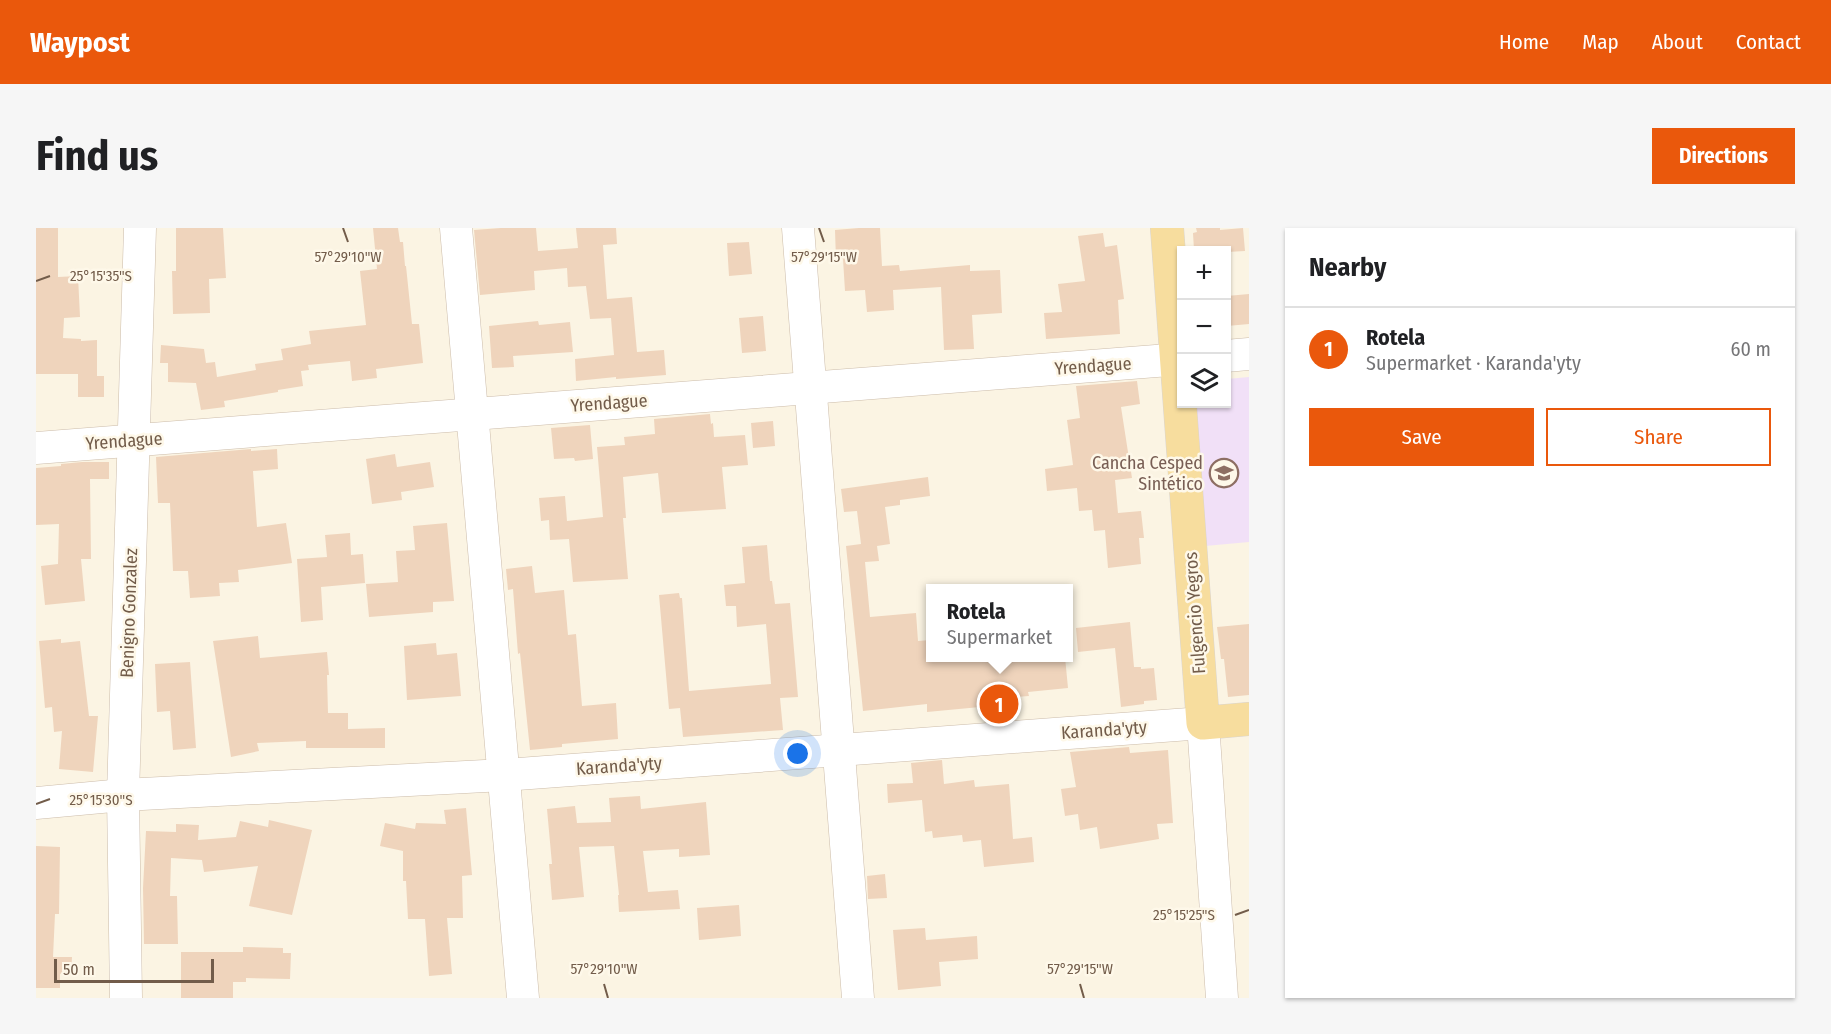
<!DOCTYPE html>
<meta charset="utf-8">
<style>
:root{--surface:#fff;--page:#f6f6f6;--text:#202124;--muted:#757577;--line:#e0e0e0;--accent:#ea580c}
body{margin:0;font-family:"Fira Sans Condensed",sans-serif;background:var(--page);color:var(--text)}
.controls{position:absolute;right:18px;top:18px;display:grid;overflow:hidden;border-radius:0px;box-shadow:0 2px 4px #0004}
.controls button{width:54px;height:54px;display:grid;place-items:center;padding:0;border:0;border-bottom:2px solid var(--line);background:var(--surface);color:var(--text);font:30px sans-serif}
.scale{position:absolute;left:18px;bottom:15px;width:160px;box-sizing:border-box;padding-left:6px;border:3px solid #725c4a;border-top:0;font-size:16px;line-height:21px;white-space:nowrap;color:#725c4a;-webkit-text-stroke:4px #fef8e9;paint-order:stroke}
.you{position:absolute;left:762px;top:526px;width:21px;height:21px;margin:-15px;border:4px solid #fff;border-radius:50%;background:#1a73e8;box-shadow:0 0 0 9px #1a73e833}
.badge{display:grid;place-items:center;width:39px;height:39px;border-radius:50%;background:var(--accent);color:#fff;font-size:20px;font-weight:700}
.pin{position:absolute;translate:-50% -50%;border:3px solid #fff;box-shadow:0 2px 6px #0006}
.popup{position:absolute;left:890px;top:356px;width:147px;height:78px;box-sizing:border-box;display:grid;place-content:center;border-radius:0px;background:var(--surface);filter:drop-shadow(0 2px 4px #0005);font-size:20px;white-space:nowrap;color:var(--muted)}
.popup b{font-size:22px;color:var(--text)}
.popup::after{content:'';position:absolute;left:50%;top:100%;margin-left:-12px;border:12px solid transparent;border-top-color:var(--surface)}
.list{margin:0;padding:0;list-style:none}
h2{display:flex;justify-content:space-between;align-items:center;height:78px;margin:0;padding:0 24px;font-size:26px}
h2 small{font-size:20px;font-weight:400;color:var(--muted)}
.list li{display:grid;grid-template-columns:39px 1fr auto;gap:18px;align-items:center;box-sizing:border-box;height:84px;padding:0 24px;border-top:2px solid var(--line)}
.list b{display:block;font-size:22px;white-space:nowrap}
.list p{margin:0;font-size:20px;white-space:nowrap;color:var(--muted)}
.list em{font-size:20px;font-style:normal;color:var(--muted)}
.actions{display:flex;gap:12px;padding:18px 24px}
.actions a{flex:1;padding:14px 0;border:2px solid var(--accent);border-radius:0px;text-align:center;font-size:21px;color:var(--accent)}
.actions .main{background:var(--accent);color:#fff}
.icon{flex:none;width:33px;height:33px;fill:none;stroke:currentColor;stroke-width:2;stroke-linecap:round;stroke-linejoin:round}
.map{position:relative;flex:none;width:1213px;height:770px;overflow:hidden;border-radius:0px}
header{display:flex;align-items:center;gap:36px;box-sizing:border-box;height:84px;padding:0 30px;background:var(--accent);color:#fff}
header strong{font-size:28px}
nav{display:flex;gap:33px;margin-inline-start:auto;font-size:21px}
.intro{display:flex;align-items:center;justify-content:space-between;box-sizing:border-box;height:144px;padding:0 36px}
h1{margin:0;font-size:42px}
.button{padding:15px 27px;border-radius:0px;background:var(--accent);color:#fff;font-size:21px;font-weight:700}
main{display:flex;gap:36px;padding:0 36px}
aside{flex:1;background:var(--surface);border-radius:0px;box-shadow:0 2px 4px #0004}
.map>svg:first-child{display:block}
</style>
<header>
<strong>Waypost</strong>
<nav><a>Home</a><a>Map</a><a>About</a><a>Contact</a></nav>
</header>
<div class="intro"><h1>Find us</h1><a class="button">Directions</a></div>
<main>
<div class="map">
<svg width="1213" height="770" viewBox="0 0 1213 770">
<rect width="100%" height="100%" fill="#fbf4e3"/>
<!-- education -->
<polygon fill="#f1e0f7" points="1213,149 1213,314 1169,318 1156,176 1190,176 1191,151"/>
<!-- building -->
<g fill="#efd4bc">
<polygon points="0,0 22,0 22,49 42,48 44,89 28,90 27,110 45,111 45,113 61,112 61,148 68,148 68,169 42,169 42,146 0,146"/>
<polygon points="140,0 187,0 190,50 173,51 174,85 137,86 136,43 140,43"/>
<polygon points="337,0 362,0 364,14 367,14 369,38 370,38 376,96 383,96 387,135 340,141 341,150 316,153 314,133 272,137 273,142 265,143 267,158 242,162 242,164 188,173 189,179 165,182 160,155 132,154 132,135 124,135 125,117 168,121 170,135 179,134 181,149 220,142 219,136 247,132 245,121 275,116 273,103 330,97 324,43 341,41"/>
<polygon points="465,0 500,0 502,23 542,20 540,0 580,0 581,16 567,17 571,71 596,69 601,124 628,122 630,147 580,151 580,149 540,153 539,131 578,127 575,90 554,91 550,58 532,59 531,40 498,43 499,62 444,67 438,2"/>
<polygon points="823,0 844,0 846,38 863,37 864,43 934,37 934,43 964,42 966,85 936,87 938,121 908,122 905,59 857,62 858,82 831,84 829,62 809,63 807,31 800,32 799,2"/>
<polygon points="1160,0 1184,0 1184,2 1207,0 1209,23 1191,24 1191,22 1158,22 1157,5 1161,4"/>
<polygon points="1067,5 1069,19 1081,17 1088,71 1082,72 1084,106 1010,111 1008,85 1026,84 1022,56 1049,53 1042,8"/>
<polygon points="713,14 716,46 693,48 691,15"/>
<polygon points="1213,66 1213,96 1191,98 1191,68"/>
<polygon points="727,88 730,123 706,125 703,90"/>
<polygon points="502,93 503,97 534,94 537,124 477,128 478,139 456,140 453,98"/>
<polygon points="1101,153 1104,176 1085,179 1096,250 1079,252 1082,285 1105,283 1108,310 1103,310 1105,336 1072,340 1069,302 1058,303 1056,282 1043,283 1041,260 1011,263 1009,241 1037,237 1031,192 1044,190 1040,158"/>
<polygon points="674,186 675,196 677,195 678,209 709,207 712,237 686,239 690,281 626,285 622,245 587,249 590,290 587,290 592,351 537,354 533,311 514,312 513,292 505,293 503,270 529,268 531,293 567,289 561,219 589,217 588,209 619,206 618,191"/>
<polygon points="737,193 739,218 717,220 715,195"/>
<polygon points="554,197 557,231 539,233 538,230 518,231 515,200"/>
<polygon points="215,221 215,223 241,221 242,241 217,243 221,299 250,295 256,335 202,342 203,354 183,355 184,368 154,370 152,343 137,343 134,275 122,275 120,229"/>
<polygon points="359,226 361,239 394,234 398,259 365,264 366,272 336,276 330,231"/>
<polygon points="46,234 73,234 73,251 54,251 55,331 45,331 49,373 9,377 5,338 22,336 23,296 0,297 0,240 25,238 25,236"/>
<polygon points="892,249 894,268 864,272 864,277 849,279 854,316 841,318 843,333 829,334 834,389 880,385 882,413 894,412 894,429 1029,429 1032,460 992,464 993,468 966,470 967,485 945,487 944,479 891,484 891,476 827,483 810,318 825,316 821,283 808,284 805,261"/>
<polygon points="411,295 418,373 397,374 397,384 333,389 330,356 362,354 360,323 379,322 377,298"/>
<polygon points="314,305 315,327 327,326 329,355 285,359 287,392 265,394 261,331 291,329 289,307"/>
<polygon points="731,317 734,353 736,353 739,376 754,375 762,469 744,470 747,502 647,509 644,480 633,481 623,367 643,365 644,370 646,370 653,463 735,456 730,396 701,399 700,378 690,378 688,357 709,355 706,319"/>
<polygon points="496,338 499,365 528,362 532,407 540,406 546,478 580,475 582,511 526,516 526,519 494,522 484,425 482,426 477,361 472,362 470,341"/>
<polygon points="1094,394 1098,439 1105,439 1105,441 1118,440 1121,472 1108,473 1108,476 1085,479 1079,420 1042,424 1040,400"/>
<polygon points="1213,396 1213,467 1192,469 1188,431 1185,431 1181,399"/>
<polygon points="222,408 224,430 291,424 293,447 291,447 292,485 312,485 312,501 349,500 349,520 270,520 270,513 221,515 223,523 195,529 177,413"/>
<polygon points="25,411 25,415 44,413 53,488 62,488 57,544 23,541 26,503 18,504 16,479 9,480 3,413"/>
<polygon points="400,415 401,427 421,425 425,468 371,472 368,418"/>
<polygon points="154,434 160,520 137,522 134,483 121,484 119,436"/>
<polygon points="1093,519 1094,525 1132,522 1137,595 1121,596 1123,611 1064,621 1061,599 1044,602 1042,586 1029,588 1025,561 1040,559 1034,524"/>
<polygon points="906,532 908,556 938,552 939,559 973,556 977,611 996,609 998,634 948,639 945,612 927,614 926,607 897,610 896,603 889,604 886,572 852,575 851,556 877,555 875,535"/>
<polygon points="604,568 605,581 670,574 674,627 643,629 643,621 607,623 612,664 642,662 644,681 583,684 582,667 583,667 578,618 543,619 548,669 516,672 513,636 516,636 511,581 539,578 541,595 575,594 573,570"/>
<polygon points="430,580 436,647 426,648 427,690 411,690 416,746 393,748 389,691 372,691 370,653 367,653 367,623 344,618 349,595 379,601 380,595 410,596 408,582"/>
<polygon points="233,592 276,602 256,687 213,678 222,638 168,644 166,632 135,630 134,668 141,668 142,716 108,716 107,660 110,603 140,604 140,596 163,597 162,612 200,609 204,593 232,599"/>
<polygon points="0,618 24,619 23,686 19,686 17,729 36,729 35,747 24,746 24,760 0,760"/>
<polygon points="849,646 851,670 832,671 831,648"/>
<polygon points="703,677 705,708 663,712 661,680"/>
<polygon points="889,700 890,712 941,708 942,731 903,734 905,758 862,762 857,702"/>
<polygon points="207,719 247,720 247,725 255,725 254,751 210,750 210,754 197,754 197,770 145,770 145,724 207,724"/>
</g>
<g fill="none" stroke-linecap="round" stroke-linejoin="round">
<!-- minor casing -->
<g stroke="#ccbcaa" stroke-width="33">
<g id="minor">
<polyline points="420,0 487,770"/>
<polyline points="762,0 822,770"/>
<polyline points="1190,128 1213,126"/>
<polyline points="0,220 1146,131"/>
<polyline points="0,575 87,567 468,547 1167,495 1186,770"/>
<polyline points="90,770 87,567 104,0"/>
</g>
</g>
<!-- major casing -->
<g stroke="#dad5d0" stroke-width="34">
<polyline id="major" points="1131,0 1167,495 1213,491"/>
</g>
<!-- minor -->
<use href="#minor" stroke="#fff" stroke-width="32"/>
<!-- major -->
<use href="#major" stroke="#f7dd9e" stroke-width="33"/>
</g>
<!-- ticks -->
<path fill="none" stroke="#725c4a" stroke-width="2" d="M307,0L312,14M783,0L788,14M0,53L14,48M0,576L14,571M1199,687L1213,682M568,756L572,770M1044,756L1048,770"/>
<!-- icons -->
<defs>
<g id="school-ring" transform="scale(1.5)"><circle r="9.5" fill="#fef8e9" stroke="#8d6e63" stroke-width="1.5"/><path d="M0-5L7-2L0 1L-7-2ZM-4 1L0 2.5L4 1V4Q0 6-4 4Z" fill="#8d6e63"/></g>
</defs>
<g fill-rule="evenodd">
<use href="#school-ring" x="1188" y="245"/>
</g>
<g text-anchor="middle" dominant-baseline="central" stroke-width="5" stroke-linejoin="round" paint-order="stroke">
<!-- street labels -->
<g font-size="18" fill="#725c4a" stroke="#fef8e9">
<text transform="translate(1057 138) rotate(-4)">Yrendague</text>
<text transform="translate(573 175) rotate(-4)">Yrendague</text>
<text transform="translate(88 213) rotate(-4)">Yrendague</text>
<text transform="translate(93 385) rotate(-88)">Benigno Gonzalez</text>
<text transform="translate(1159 385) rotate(-94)">Fulgencio Yegros</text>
<text transform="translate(1068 502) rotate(-4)">Karanda'yty</text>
<text transform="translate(583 538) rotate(-4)">Karanda'yty</text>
</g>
<!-- education labels -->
<g font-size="18" fill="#785e54" stroke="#fef8e9" text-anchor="end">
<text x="1167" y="235">Cancha Cesped<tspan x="1167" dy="21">Sintético</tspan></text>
</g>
</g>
<g font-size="15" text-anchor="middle" fill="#725c4a" stroke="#fef8e9" stroke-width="5" stroke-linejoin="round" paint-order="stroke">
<text x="312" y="34">57°29'10"W</text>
<text x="788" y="34">57°29'15"W</text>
<text x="65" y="53">25°15'35"S</text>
<text x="65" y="577">25°15'30"S</text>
<text x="1148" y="692">25°15'25"S</text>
<text x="568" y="746">57°29'10"W</text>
<text x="1044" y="746">57°29'15"W</text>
</g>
</svg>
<div class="controls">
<button>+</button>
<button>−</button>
<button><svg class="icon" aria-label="layers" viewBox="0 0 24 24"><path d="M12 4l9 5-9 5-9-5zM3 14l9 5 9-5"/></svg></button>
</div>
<div class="scale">50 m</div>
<div class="you"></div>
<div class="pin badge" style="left:963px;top:476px">1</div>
<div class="popup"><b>Rotela</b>Supermarket</div>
</div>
<aside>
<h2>Nearby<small></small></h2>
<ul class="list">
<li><span class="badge">1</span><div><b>Rotela</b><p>Supermarket · Karanda'yty</p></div><em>60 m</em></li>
</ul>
<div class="actions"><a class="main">Save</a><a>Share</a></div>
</aside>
</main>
